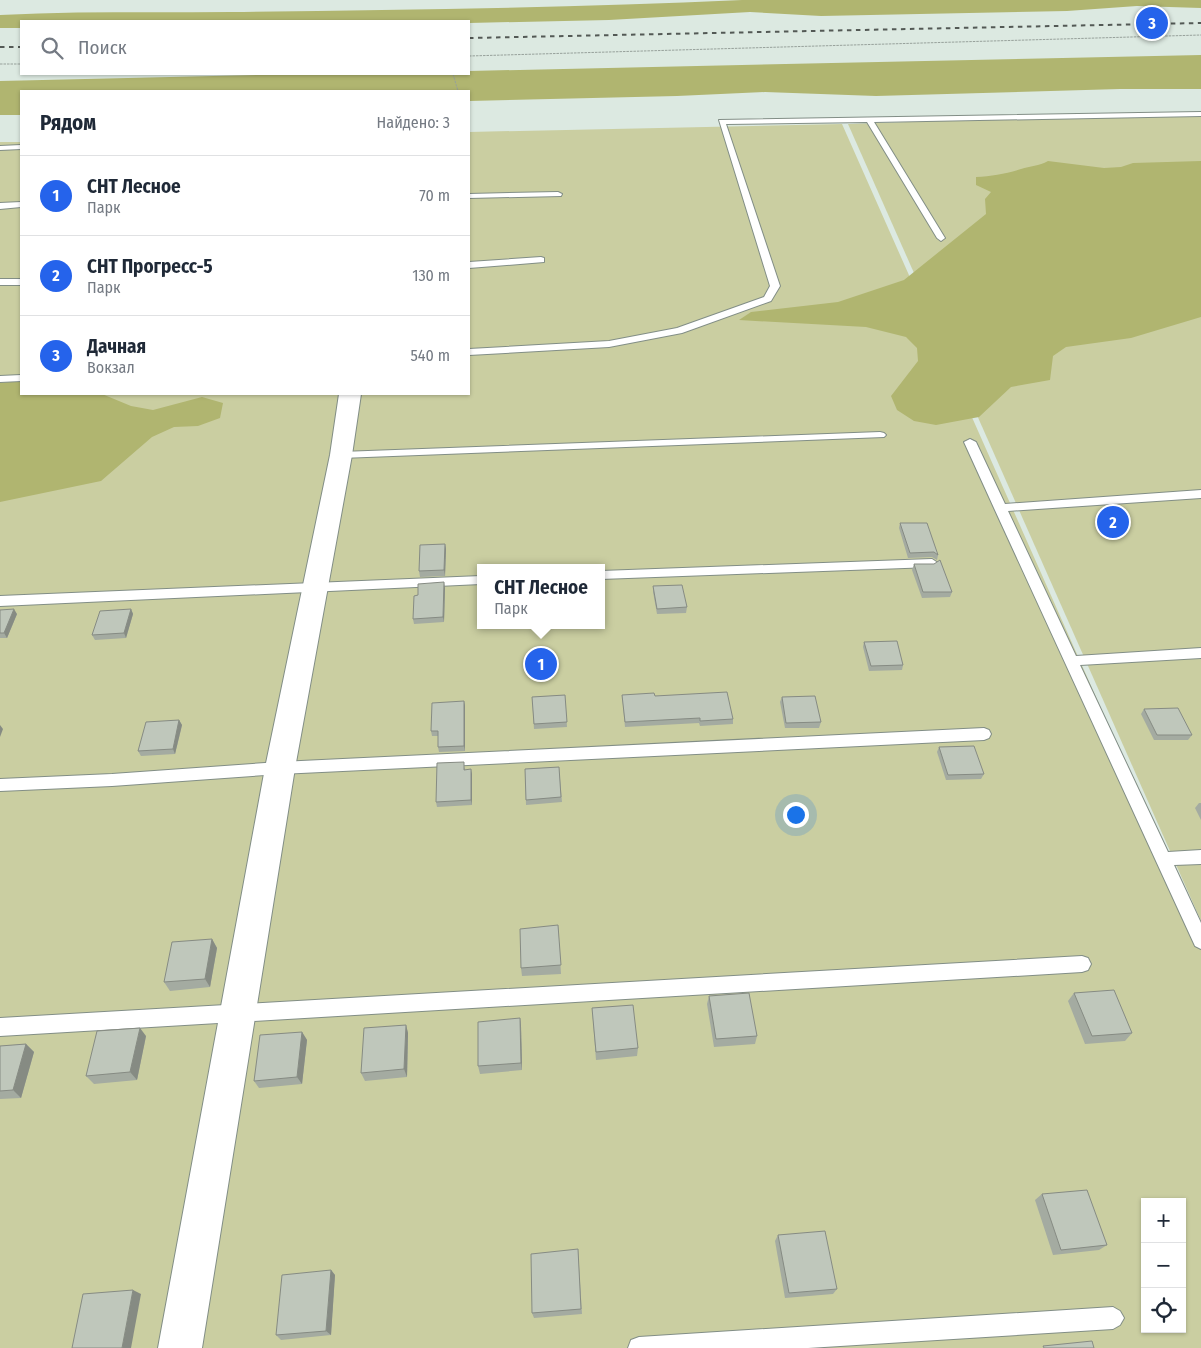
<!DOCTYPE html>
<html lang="ru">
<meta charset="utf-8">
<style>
:root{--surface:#fff;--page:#f6f6f7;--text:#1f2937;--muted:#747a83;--line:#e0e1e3;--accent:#2563eb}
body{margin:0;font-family:"Fira Sans Condensed",sans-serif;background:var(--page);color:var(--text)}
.controls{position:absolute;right:15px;bottom:15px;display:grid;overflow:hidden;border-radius:0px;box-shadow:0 1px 4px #0004}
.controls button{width:45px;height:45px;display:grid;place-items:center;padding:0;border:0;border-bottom:1px solid var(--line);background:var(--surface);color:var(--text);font:25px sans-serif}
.you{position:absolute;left:795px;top:814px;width:18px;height:18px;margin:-12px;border:4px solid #fff;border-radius:50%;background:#1a73e8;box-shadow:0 0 0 8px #1a73e833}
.badge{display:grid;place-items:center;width:32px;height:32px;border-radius:50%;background:var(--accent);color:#fff;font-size:16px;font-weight:700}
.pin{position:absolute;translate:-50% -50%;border:2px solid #fff;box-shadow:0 1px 5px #0006}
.popup{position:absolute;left:477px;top:564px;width:128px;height:65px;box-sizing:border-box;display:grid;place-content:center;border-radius:0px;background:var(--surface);filter:drop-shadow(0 1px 4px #0005);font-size:16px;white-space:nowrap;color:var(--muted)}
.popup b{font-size:19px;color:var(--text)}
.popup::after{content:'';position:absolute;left:50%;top:100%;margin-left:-10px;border:10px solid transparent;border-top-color:var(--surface)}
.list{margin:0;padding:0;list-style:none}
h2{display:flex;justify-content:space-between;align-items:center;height:65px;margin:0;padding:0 20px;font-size:21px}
h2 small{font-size:16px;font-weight:400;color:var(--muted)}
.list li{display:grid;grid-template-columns:32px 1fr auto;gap:15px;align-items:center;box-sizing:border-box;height:80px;padding:0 20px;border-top:1px solid var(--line)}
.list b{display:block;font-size:19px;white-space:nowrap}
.list p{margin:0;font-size:16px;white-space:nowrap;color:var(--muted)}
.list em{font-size:16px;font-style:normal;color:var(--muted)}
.icon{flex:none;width:28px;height:28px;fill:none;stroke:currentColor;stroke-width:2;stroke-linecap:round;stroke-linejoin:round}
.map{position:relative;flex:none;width:1201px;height:1348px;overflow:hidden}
.search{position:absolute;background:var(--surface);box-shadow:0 1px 4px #0004;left:20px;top:20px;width:450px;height:55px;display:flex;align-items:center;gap:12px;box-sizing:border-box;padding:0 18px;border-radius:0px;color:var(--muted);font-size:19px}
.panel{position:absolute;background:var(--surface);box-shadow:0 1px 4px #0004;left:20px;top:90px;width:450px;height:305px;border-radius:0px}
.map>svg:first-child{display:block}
</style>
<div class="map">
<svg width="1201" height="1348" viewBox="0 0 1201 1348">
<rect width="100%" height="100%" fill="#dce9e1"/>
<!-- green -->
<g fill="#cacea1" fill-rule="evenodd">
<polygon points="1201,112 1201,921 848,124"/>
<path d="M842,124L1201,934V1348H0V142H21V394H469V132ZM481,568H601V625H481ZM1145,1202H1182V1329H1145Z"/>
</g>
<!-- forest -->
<g fill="#b0b570">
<path d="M742,0H1201V8L1137,6L1067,11L821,16L750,12L609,20L469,23V21H21V28H0V15C77,11 154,13 231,12C401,10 572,8 742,0Z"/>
<polygon points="1201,55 1201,89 1120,89 876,96 765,92 677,96 469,101 469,91 21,91 21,115 0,115 0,81 293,74 469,74 469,71"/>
<path d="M1048,161L1104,168L1121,167L1133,163L1201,161V317L1131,338L1066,347L1053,356L1050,380L1011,387L979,417L936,425L914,421L897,410L891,396L918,361L917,348L906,337L866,327L739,320L751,312L838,302L904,280L986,214L985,199L991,192L976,185V177C992,176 1006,174 1021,169C1030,166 1039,166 1048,161Z"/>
<polygon points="21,381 21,394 102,394 131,406 153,410 202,397 223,403 220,418 198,426 174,427 152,437 101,481 0,502 0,383"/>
</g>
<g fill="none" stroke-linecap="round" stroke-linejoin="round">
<!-- lane casing -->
<g stroke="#828e86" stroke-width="2">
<g id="lane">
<polygon points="1201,112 1201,116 874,122 945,238 941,241 937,238 867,122 726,124 780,286 771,301 682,333 609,347 469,355 469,349 609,341 677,328 764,297 770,286 719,120"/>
<polygon points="21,145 21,149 0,150 0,146"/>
<polygon points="558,192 562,194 561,196 469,198 469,194"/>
<polygon points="21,202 21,207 0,209 0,203"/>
<polygon points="541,257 544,258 544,262 469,268 469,262"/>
<rect x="0" y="279" width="21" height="6"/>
<polygon points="21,375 21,381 0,382 0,376"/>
<polygon points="880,432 884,433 886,435 884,437 341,458 335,455 341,452"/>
<polygon points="970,439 976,442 1005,504 1201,490 1201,498 1008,511 1076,656 1201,648 1201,658 1080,665 1168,852 1201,850 1201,864 1174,865 1201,923 1201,949 1195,946 994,508 964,442"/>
<polygon points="932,559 938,563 932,567 601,579 601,571"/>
<polygon points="481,576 481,584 0,606 0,596"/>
<polygon points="984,728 989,730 991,734 989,738 984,740 280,774 112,786 0,791 0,779 112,774 280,762"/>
<polygon points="1082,956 1088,958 1091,964 1088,970 1082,972 0,1036 0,1018"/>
<polygon points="1113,1307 1120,1311 1124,1318 1120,1325 1113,1329 808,1348 628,1348 631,1340 639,1337"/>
</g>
</g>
<!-- street casing -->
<g stroke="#828e86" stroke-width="2">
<polygon id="street" points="339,394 361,394 352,455 295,768 202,1348 158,1348 265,768 330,455"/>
</g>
<!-- path -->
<g stroke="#97a19b" stroke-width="1" stroke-dasharray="2.5 1" stroke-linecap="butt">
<polyline points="469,56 1201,35"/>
<polyline points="0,64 21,64"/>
<polyline points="453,74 458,91"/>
</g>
<!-- lane -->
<use href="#lane" fill="#fff" fill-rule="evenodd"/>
<!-- street -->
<use href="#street" fill="#fff" fill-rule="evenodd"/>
<!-- rail -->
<g stroke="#535955" stroke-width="2" stroke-dasharray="4.5 4.5" stroke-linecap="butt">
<polyline points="469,38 1201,23"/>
<polyline points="0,47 21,47"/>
</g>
</g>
<!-- wall -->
<g fill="#a4aba1">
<polygon points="900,523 938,555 937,560 932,557 908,558 899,528"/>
<polygon points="445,544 446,549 445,576 420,577 419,571"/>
<polygon points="914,564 934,564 952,592 950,597 922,598 912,570"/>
<polygon points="653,586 687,607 686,613 657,614 653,592"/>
<polygon points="445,588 444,622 414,624 413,619"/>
<polygon points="131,609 133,614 126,638 95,640 92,635"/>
<polygon points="0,610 17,614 7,638 0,638"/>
<polygon points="864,642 903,665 902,670 869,671 863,647"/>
<polygon points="565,695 567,727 534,729 532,697"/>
<polygon points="622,695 655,696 733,719 733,724 700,726 699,723 625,727"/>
<polygon points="782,697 821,722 819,728 785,728 780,702"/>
<polygon points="464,701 465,706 465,751 439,752 438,747 438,736 432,736 431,731"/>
<polygon points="1144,709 1192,735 1188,740 1154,740 1141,714"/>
<polygon points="179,720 182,725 175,754 141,756 138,751"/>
<polygon points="939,747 984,774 981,779 946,780 937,752"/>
<polygon points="465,767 465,770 472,774 472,805 437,807 436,802"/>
<polygon points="559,767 562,802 526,805 525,769"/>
<polygon points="1199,803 1201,803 1201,820 1195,808"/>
<polygon points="558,925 561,974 522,976 521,968"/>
<polygon points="212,939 217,948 210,987 170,991 164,982"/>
<polygon points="1074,993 1132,1033 1125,1041 1085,1044 1068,1001"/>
<polygon points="709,996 757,1036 755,1044 714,1047 707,1004"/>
<polygon points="592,1008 638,1048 637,1056 596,1060"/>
<polygon points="520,1018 521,1026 522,1070 480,1074 478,1066"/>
<polygon points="406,1025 408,1033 407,1077 365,1081 361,1073"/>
<polygon points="302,1032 307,1040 302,1084 259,1088 254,1081"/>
<polygon points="146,1036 137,1080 94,1084 86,1076"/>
<polygon points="26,1044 34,1052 21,1098 0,1099 0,1046"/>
<polygon points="1042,1194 1107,1245 1099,1250 1053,1255 1035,1200"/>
<polygon points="778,1235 837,1289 833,1294 785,1298 775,1241"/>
<polygon points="578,1249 582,1314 534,1318 532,1313"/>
<polygon points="331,1270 335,1275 331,1335 281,1340 276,1335"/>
</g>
<!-- shaded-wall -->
<g fill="#868b83">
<polygon points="445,544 446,549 445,576 444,570"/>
<polygon points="444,582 445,588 444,622 443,617"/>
<polygon points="14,609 17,614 7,638 4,633"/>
<polygon points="131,609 133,614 126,638 124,633"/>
<polygon points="464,701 465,706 465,751 464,746"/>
<polygon points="179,720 182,725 175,754 173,749"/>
<polygon points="0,725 3,729 0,737"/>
<polygon points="471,769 472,774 472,805 471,800"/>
<polygon points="212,939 217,948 210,987 205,979"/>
<polygon points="520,1018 521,1026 522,1070 521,1063"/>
<polygon points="406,1025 408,1033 407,1077 404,1069"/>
<polygon points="140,1028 146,1036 137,1080 130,1072"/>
<polygon points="302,1032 307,1040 302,1084 297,1077"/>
<polygon points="26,1044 34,1052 21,1098 13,1090"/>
<polygon points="331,1270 335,1275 331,1335 326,1331"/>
<polygon points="133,1290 141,1294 131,1348 122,1348"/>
</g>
<!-- building -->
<g fill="#bfc7bb" stroke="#868b83">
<polygon points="900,523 927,523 938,555 934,552 910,553"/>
<polygon points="445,544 444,570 419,571 420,545"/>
<polygon points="940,560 952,592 923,592 914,564 934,564"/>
<polygon points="444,582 443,617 413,619 414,596 418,595 418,584"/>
<polygon points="682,585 687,607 657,609 653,586"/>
<polygon points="14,609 4,633 0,633 0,610"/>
<polygon points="131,609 124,633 92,635 100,611"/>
<polygon points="897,641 903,665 871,666 864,642"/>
<polygon points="727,692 733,719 700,721 700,718 625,722 622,695 654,693 655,696"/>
<polygon points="565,695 567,722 534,724 532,697"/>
<polygon points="815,696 821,722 786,723 782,697"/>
<polygon points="464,701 464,746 438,747 438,731 431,731 432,703"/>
<polygon points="1178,708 1192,735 1157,735 1144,709"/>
<polygon points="179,720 173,749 138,751 146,722"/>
<polygon points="974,746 984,774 948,775 939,747"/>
<polygon points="464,762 464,770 471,769 471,800 436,802 437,763"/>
<polygon points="559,767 561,797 526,800 525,769"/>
<polygon points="558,925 561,965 521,968 520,929"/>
<polygon points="212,939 205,979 164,982 172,942"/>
<polygon points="1114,990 1132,1033 1092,1036 1074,993"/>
<polygon points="749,993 757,1036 716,1039 709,996"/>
<polygon points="633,1005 638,1048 596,1052 592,1008"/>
<polygon points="520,1018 521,1063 478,1066 478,1022"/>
<polygon points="406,1025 404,1069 361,1073 364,1028"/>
<polygon points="140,1028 130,1072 86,1076 97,1031"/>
<polygon points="302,1032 297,1077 254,1081 260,1035"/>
<polygon points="26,1044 13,1090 0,1091 0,1046"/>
<polygon points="1087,1190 1107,1245 1061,1250 1042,1194"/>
<polygon points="825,1231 837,1289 789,1293 778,1235"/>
<polygon points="578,1249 581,1309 532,1313 531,1254"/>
<polygon points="331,1270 326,1331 276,1335 282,1275"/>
<polygon points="133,1290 122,1348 72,1348 83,1294"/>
<polygon points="1092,1341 1094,1348 1044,1348 1043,1346"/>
</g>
</svg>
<div class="controls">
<button>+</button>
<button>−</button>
<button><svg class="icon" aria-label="locate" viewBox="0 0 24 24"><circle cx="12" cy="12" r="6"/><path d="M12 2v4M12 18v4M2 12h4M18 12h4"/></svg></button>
</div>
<div class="you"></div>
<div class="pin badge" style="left:541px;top:664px">1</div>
<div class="popup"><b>СНТ Лесное</b>Парк</div>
<div class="pin badge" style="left:1113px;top:522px">2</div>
<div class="pin badge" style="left:1152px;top:23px">3</div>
<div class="search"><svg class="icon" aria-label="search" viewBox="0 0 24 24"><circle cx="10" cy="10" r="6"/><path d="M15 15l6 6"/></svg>Поиск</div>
<section class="panel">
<h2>Рядом<small>Найдено: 3</small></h2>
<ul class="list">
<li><span class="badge">1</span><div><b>СНТ Лесное</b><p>Парк</p></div><em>70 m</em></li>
<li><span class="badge">2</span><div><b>СНТ Прогресс-5</b><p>Парк</p></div><em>130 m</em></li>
<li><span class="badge">3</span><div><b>Дачная</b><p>Вокзал</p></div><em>540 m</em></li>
</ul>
</section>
</div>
